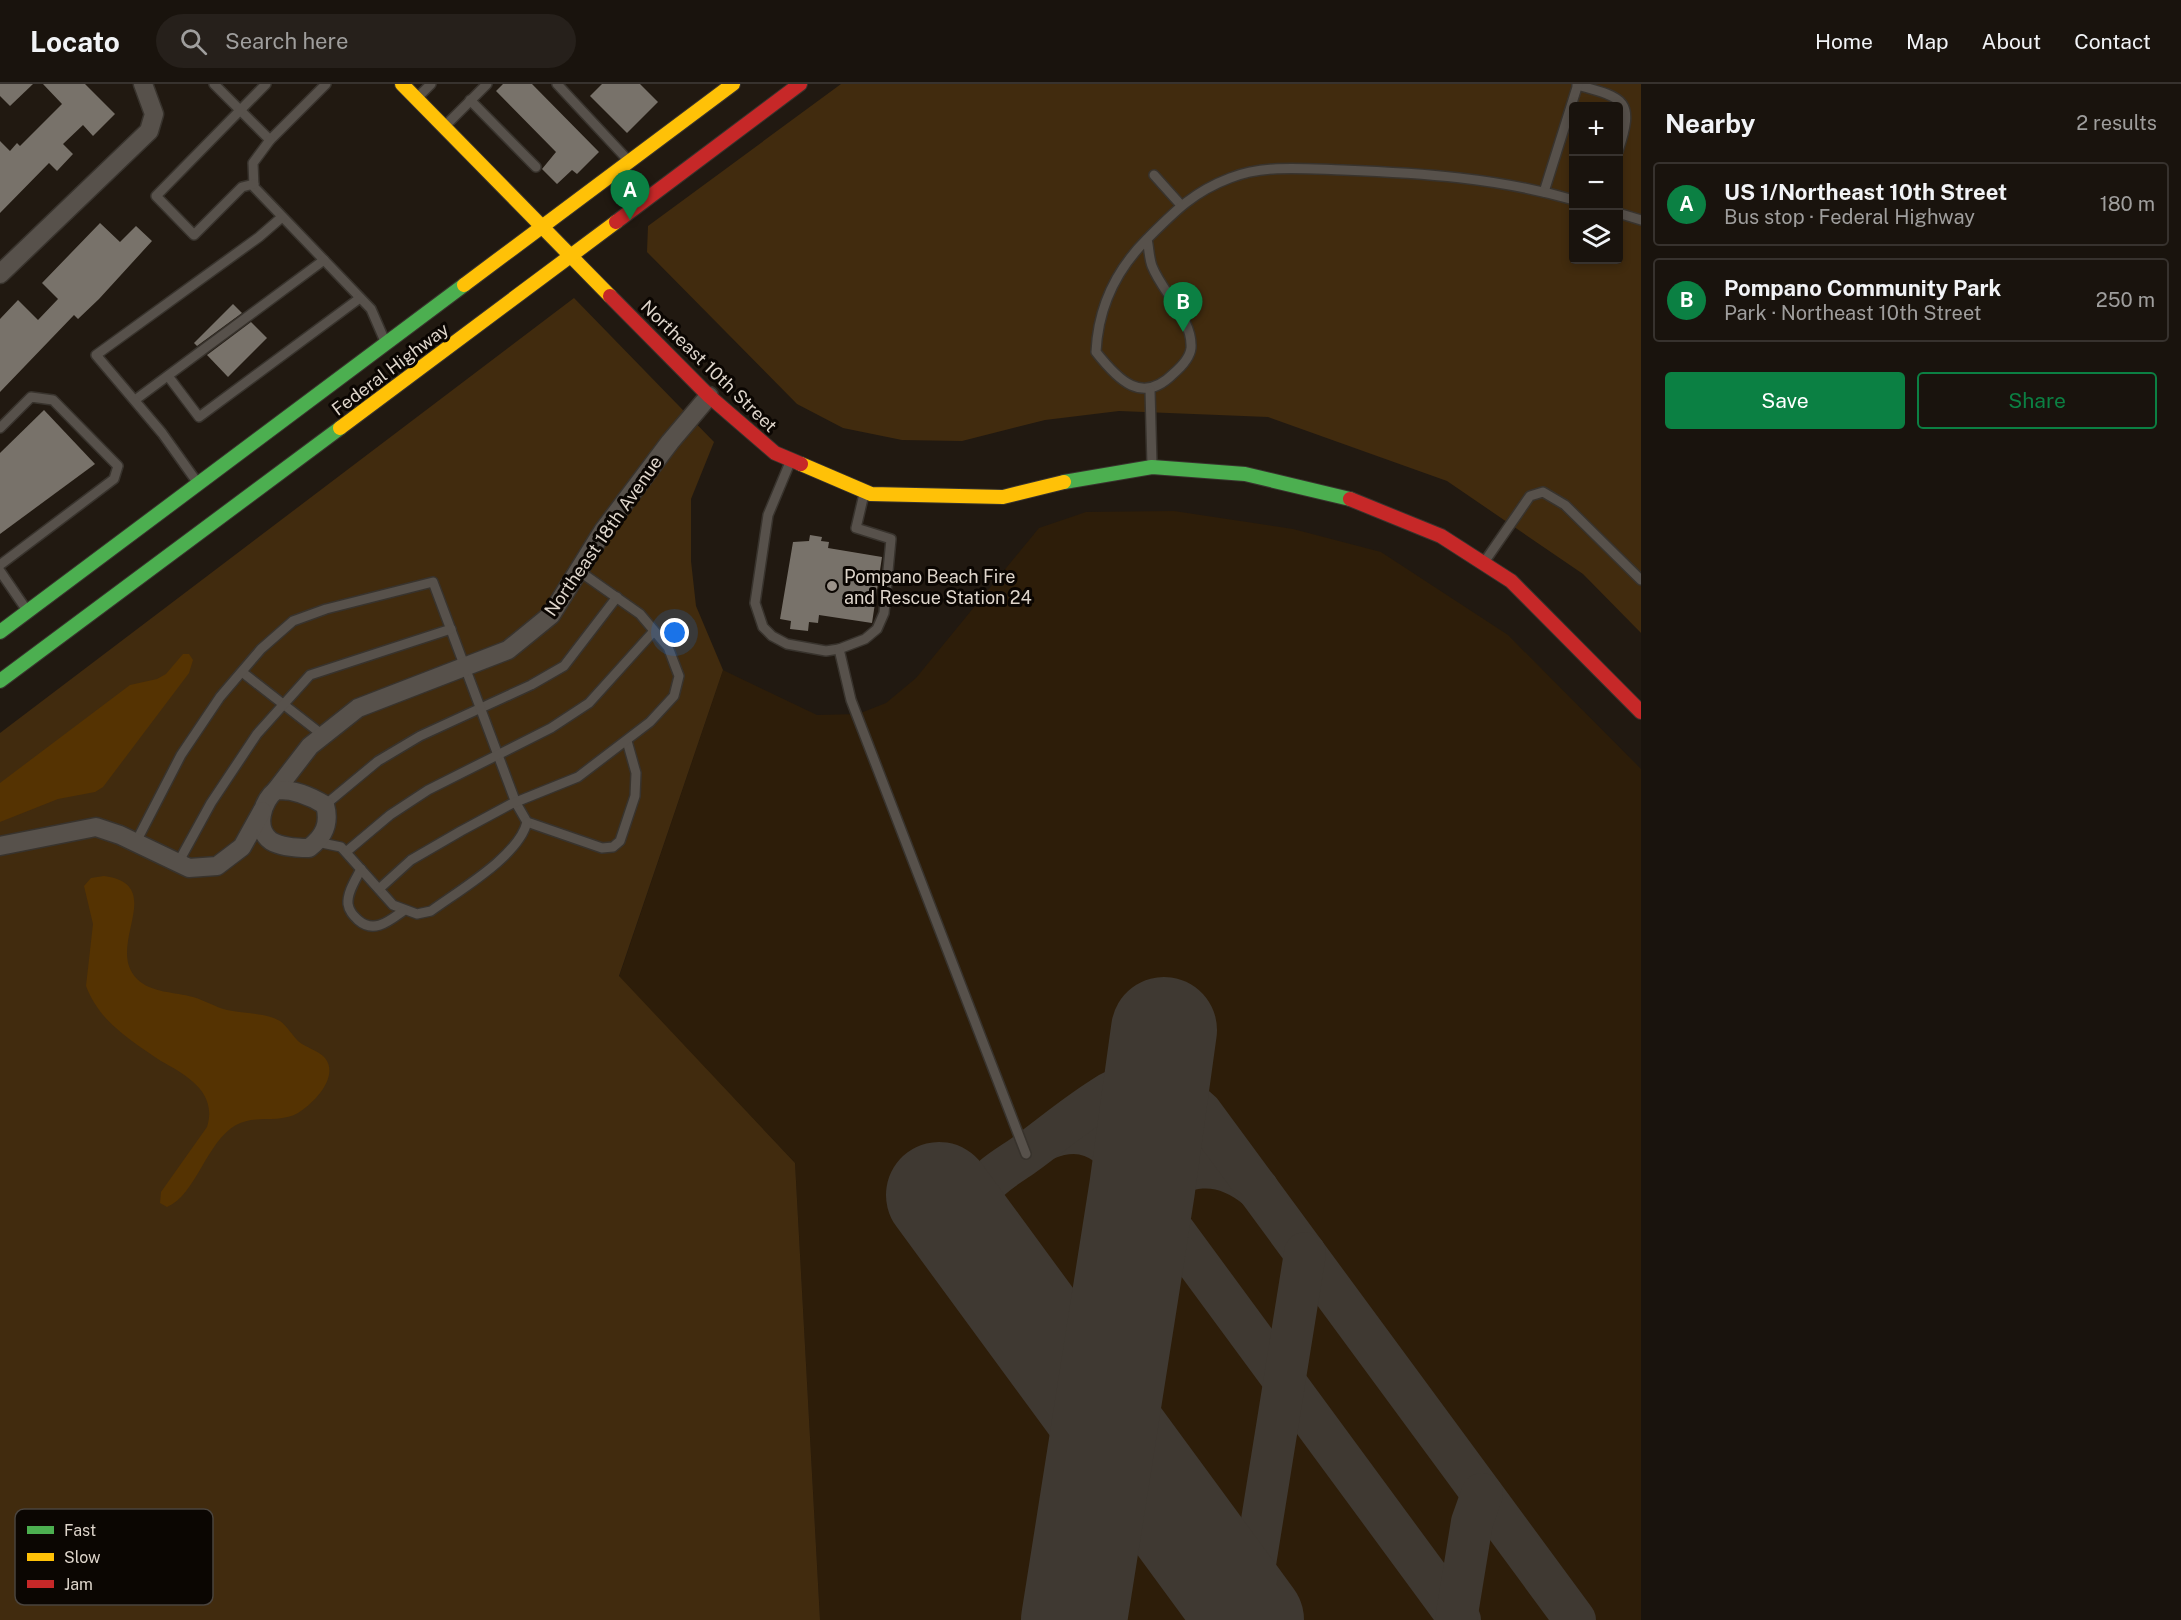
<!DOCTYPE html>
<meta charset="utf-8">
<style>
:root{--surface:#19130d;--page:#26201b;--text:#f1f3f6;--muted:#9f9e9d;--line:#37322e;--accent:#0b8043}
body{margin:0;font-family:"Public Sans",sans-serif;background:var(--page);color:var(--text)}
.controls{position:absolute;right:18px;top:18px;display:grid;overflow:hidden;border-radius:6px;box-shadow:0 3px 9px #0003}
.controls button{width:54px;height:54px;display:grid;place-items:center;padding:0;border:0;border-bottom:2px solid var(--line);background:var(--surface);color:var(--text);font:30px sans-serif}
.you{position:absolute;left:675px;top:549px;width:21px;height:21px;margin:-15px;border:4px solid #fff;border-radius:50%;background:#1a73e8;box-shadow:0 0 0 9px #1a73e833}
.badge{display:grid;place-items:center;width:39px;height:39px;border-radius:50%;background:var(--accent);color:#fff;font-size:20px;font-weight:700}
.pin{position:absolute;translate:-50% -50px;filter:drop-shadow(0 2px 3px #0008)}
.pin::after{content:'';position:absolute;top:32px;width:21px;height:18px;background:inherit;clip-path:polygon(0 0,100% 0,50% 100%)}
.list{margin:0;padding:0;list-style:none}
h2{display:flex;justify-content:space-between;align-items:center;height:78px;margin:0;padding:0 24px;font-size:26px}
h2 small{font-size:20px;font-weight:400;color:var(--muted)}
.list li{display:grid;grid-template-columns:39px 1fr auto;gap:18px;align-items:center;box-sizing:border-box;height:84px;margin:0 12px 12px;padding:0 12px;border:2px solid var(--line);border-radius:6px}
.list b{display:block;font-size:22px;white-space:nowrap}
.list p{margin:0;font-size:20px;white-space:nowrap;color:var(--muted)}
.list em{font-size:20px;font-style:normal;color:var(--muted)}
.actions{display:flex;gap:12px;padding:18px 24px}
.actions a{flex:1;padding:14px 0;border:2px solid var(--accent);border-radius:6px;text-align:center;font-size:21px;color:var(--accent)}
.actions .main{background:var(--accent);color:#fff}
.icon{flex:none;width:33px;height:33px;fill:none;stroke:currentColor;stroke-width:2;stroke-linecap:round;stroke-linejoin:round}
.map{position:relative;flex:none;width:1641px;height:1536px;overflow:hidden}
header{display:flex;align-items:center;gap:36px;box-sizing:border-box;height:84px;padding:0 30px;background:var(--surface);border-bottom:2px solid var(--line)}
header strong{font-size:28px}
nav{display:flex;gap:33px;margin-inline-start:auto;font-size:21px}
.search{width:420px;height:54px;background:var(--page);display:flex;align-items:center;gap:15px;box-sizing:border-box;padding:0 21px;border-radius:33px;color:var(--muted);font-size:22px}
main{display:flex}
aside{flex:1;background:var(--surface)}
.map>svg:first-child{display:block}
</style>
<header>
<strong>Locato</strong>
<div class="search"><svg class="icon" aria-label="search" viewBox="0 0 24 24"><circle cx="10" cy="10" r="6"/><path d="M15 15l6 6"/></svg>Search here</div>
<nav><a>Home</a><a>Map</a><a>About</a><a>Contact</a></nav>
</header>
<main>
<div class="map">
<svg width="1641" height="1536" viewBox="0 0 1641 1536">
<rect width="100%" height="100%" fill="#211911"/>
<!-- built -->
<polygon fill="#2d1d09" points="1174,427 1293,445 1381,468 1508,551 1641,685 1641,1536 820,1536 795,1079 619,893 723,586 817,631 858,630 886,619 916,594 1039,444 1086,428"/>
<!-- green -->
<g fill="#412b0e" fill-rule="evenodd">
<path d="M841,0H1641V549L1583,490L1447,397L1268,333L1119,327L1045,336L962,357L902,356L843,344L797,320L647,168L648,142ZM1574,22H1618V176H1574Z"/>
<polygon points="574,214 714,358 691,415 691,477 696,522 723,586 619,892 795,1079 820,1536 0,1536 0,649"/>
</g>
<!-- water -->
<g fill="#553302">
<polygon points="183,570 189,570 193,576 189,589 103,703 95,708 58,715 0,738 0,699 130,601 157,595 166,590"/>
<path d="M104,792C169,801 104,862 137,895C151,909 175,908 193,913C204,916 215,923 227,926C244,930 264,928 280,937C287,942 292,951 298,957C306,964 318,966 325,974C340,993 313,1020 298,1029C279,1040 256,1030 236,1041C206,1058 196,1111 167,1123L160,1119L161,1108L207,1043C218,1008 186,991 161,977C146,967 129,956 116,944C103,933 92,918 86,902L93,840L84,802L91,794Z"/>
</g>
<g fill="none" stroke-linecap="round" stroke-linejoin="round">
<!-- taxiway -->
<g stroke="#3f3932" stroke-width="42">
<path d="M1046,1055C1073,1044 1094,1048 1115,1067L1460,1536"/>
<path d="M1142,1105C1186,1082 1217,1071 1258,1105"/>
<path d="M980,1167C972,1149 969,1123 981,1106C991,1091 1010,1081 1024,1071C1050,1052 1075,1031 1102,1014C1112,1007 1124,1002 1136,1000C1163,997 1183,1011 1201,1028L1575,1536"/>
<polyline points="1246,1536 1305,1169"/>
<polyline points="1456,1536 1472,1438 1482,1410"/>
</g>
<!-- runway -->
<g stroke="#3f3932" stroke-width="106">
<polyline points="939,1111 1251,1536"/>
<polyline points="1074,1536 1142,1105 1164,946"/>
</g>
</g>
<!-- building -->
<g fill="#78726a">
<polygon points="0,0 33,0 10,22 0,12"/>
<polygon points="43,0 85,0 115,30 93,52 83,41 63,60 73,70 57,87 49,79 0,129 0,57 10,67 17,59 20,62 62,20"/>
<polygon points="503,0 532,0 599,68 577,90 572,86 557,100 542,85 556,68 496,7"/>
<polygon points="602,0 640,0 658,18 627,49 590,12"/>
<polygon points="100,139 120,158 136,142 152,157 99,215 78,235 74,231 0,308 0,235 18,216 38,236 58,215 42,199"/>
<polygon points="233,220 242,229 197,262 194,259"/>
<polygon points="251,238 267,254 228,293 207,271"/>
<polygon points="44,326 95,380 0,450 0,369"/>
<polygon points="810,451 822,453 821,457 829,458 828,464 882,473 872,539 819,531 818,539 809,538 808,547 790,545 791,537 780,535 793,458 809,457"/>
</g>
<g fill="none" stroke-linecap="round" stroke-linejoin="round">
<!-- lane casing -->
<g stroke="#38332d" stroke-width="12">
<g id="lane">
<polyline points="214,0 270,56 326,0"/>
<polyline points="557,0 627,75"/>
<path d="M1577,1C1625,14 1635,16 1618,67"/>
<polyline points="418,13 431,0"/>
<polyline points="470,16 536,83"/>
<polyline points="446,41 487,0"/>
<polyline points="270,56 253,79 254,103 371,225 384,255"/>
<polyline points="1154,91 1180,120"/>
<polyline points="254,100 242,103 194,151 156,112 266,0"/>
<polyline points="1544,108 1578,0"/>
<polyline points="1618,129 1641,136"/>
<path d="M1147,155C1149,164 1149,174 1152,182C1162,208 1193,235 1191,264C1190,274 1180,284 1173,290C1142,321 1118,296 1096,268C1098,224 1116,186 1147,155C1174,128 1193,108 1230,94C1265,80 1308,85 1343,86C1421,89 1498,94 1574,116"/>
<polyline points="168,292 199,333 360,214"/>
<polyline points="1150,306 1152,381"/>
<polyline points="135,316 324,176"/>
<polyline points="0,344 31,313 53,316 118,382 114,395 0,481"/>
<polyline points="791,376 768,431 755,519 763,543 772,552 787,560 826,567 839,565 865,555 877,545 884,529 891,455 856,444 864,410"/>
<polyline points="197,398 162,349 96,271 259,153 282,133"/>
<polyline points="1485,477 1530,412 1543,408 1565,421 1641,496"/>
<polyline points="0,487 26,525"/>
<polyline points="839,565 851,616 1026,1070"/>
<polyline points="242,588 324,652"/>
<polyline points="325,721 378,677 420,652 531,601 564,582 617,513"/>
<polyline points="136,758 181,671 220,613 261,565 293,537 326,525 433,498 516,719 527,738 602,764 613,763 620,757 635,712 636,689 627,657"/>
<path d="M317,758L341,763L393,821L417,830L431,827C458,807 519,772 527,738"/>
<polyline points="346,768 390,731 428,706 551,644 589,619 654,547"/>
<polyline points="178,779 211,719 257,650 310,591 451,545"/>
<path d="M361,785C356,795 347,808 348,820C349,827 353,831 358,836C374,850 389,837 403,827"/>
<polyline points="379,805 411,776 461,747 511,720 578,693 650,638 674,612 679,592 668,563 640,530 579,487"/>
</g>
</g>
<!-- street casing -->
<g stroke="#38332d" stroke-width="21">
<g id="street">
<polyline points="0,190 149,47 154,30 143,0"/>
<polyline points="276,706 310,662 358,624 508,566 551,531 603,447 670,358 709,312"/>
<path d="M276,706C294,705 309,711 325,721C330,739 325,752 309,764C298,764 281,763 271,757C253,744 263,717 276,706Z"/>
<polyline points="0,762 96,743 120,751 189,784 217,782 242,763 262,727"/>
</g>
</g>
<!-- fast casing -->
<g stroke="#38332d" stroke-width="16">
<g id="fast">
<polyline points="1064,398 1152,383 1245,390 1350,415"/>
<polyline points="0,548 464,201"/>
<polyline points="0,597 340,344"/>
</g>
</g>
<!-- slow casing -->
<g stroke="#38332d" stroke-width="16">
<g id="slow">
<polyline points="402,0 610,212"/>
<polyline points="464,201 733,0"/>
<polyline points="340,344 616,138"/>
<polyline points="801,380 871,410 1003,413 1064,398"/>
</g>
</g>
<!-- jam casing -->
<g stroke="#38332d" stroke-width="16">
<g id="jam">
<polyline points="616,138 800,0"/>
<polyline points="610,212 709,312 775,369 801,380"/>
<polyline points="1350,415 1441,452 1511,497 1641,628"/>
</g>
</g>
<!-- lane -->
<use href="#lane" stroke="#57514b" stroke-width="9"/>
<!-- street -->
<use href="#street" stroke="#57514b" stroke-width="18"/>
<!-- fast -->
<use href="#fast" stroke="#4caf50" stroke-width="14"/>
<!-- slow -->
<use href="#slow" stroke="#ffc107" stroke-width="14"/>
<!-- jam -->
<use href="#jam" stroke="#c62828" stroke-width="14"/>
</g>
<!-- markers -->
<circle fill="#9c938a" stroke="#0b0602" stroke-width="2" cx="832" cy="502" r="6"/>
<g text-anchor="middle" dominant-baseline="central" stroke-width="6" stroke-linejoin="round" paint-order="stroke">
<!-- street labels -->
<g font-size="18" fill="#ded5cb" stroke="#0b0602">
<text transform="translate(709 282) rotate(44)">Northeast 10th Street</text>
<text transform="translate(390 285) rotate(-37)">Federal Highway</text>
<text transform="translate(603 452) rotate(-55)">Northeast 18th Avenue</text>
</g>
<!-- poi labels -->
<g font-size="18" fill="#ded5cb" stroke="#0b0602" text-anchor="start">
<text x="844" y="492">Pompano Beach Fire<tspan x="844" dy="21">and Rescue Station 24</tspan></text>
</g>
</g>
<!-- legend -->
<rect x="15" y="1425" width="198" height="96" rx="9" fill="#0b0602" stroke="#4a443e" stroke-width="1.5"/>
<rect x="27" y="1442" width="27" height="8" fill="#4caf50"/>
<rect x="27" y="1469" width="27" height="8" fill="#ffc107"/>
<rect x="27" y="1496" width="27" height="8" fill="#c62828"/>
<g font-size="16" fill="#ded5cb">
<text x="64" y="1452">Fast</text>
<text x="64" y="1479">Slow</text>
<text x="64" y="1506">Jam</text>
</g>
</svg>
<div class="controls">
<button>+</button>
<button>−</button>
<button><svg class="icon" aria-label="layers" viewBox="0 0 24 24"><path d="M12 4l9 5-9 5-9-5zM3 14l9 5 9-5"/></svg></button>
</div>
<div class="you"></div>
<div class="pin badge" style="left:630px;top:136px">A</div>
<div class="pin badge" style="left:1183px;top:248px">B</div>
</div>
<aside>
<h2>Nearby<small>2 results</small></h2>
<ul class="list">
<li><span class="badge">A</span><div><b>US 1/Northeast 10th Street</b><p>Bus stop · Federal Highway</p></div><em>180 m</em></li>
<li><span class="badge">B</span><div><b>Pompano Community Park</b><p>Park · Northeast 10th Street</p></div><em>250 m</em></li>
</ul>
<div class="actions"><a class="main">Save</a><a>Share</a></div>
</aside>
</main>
